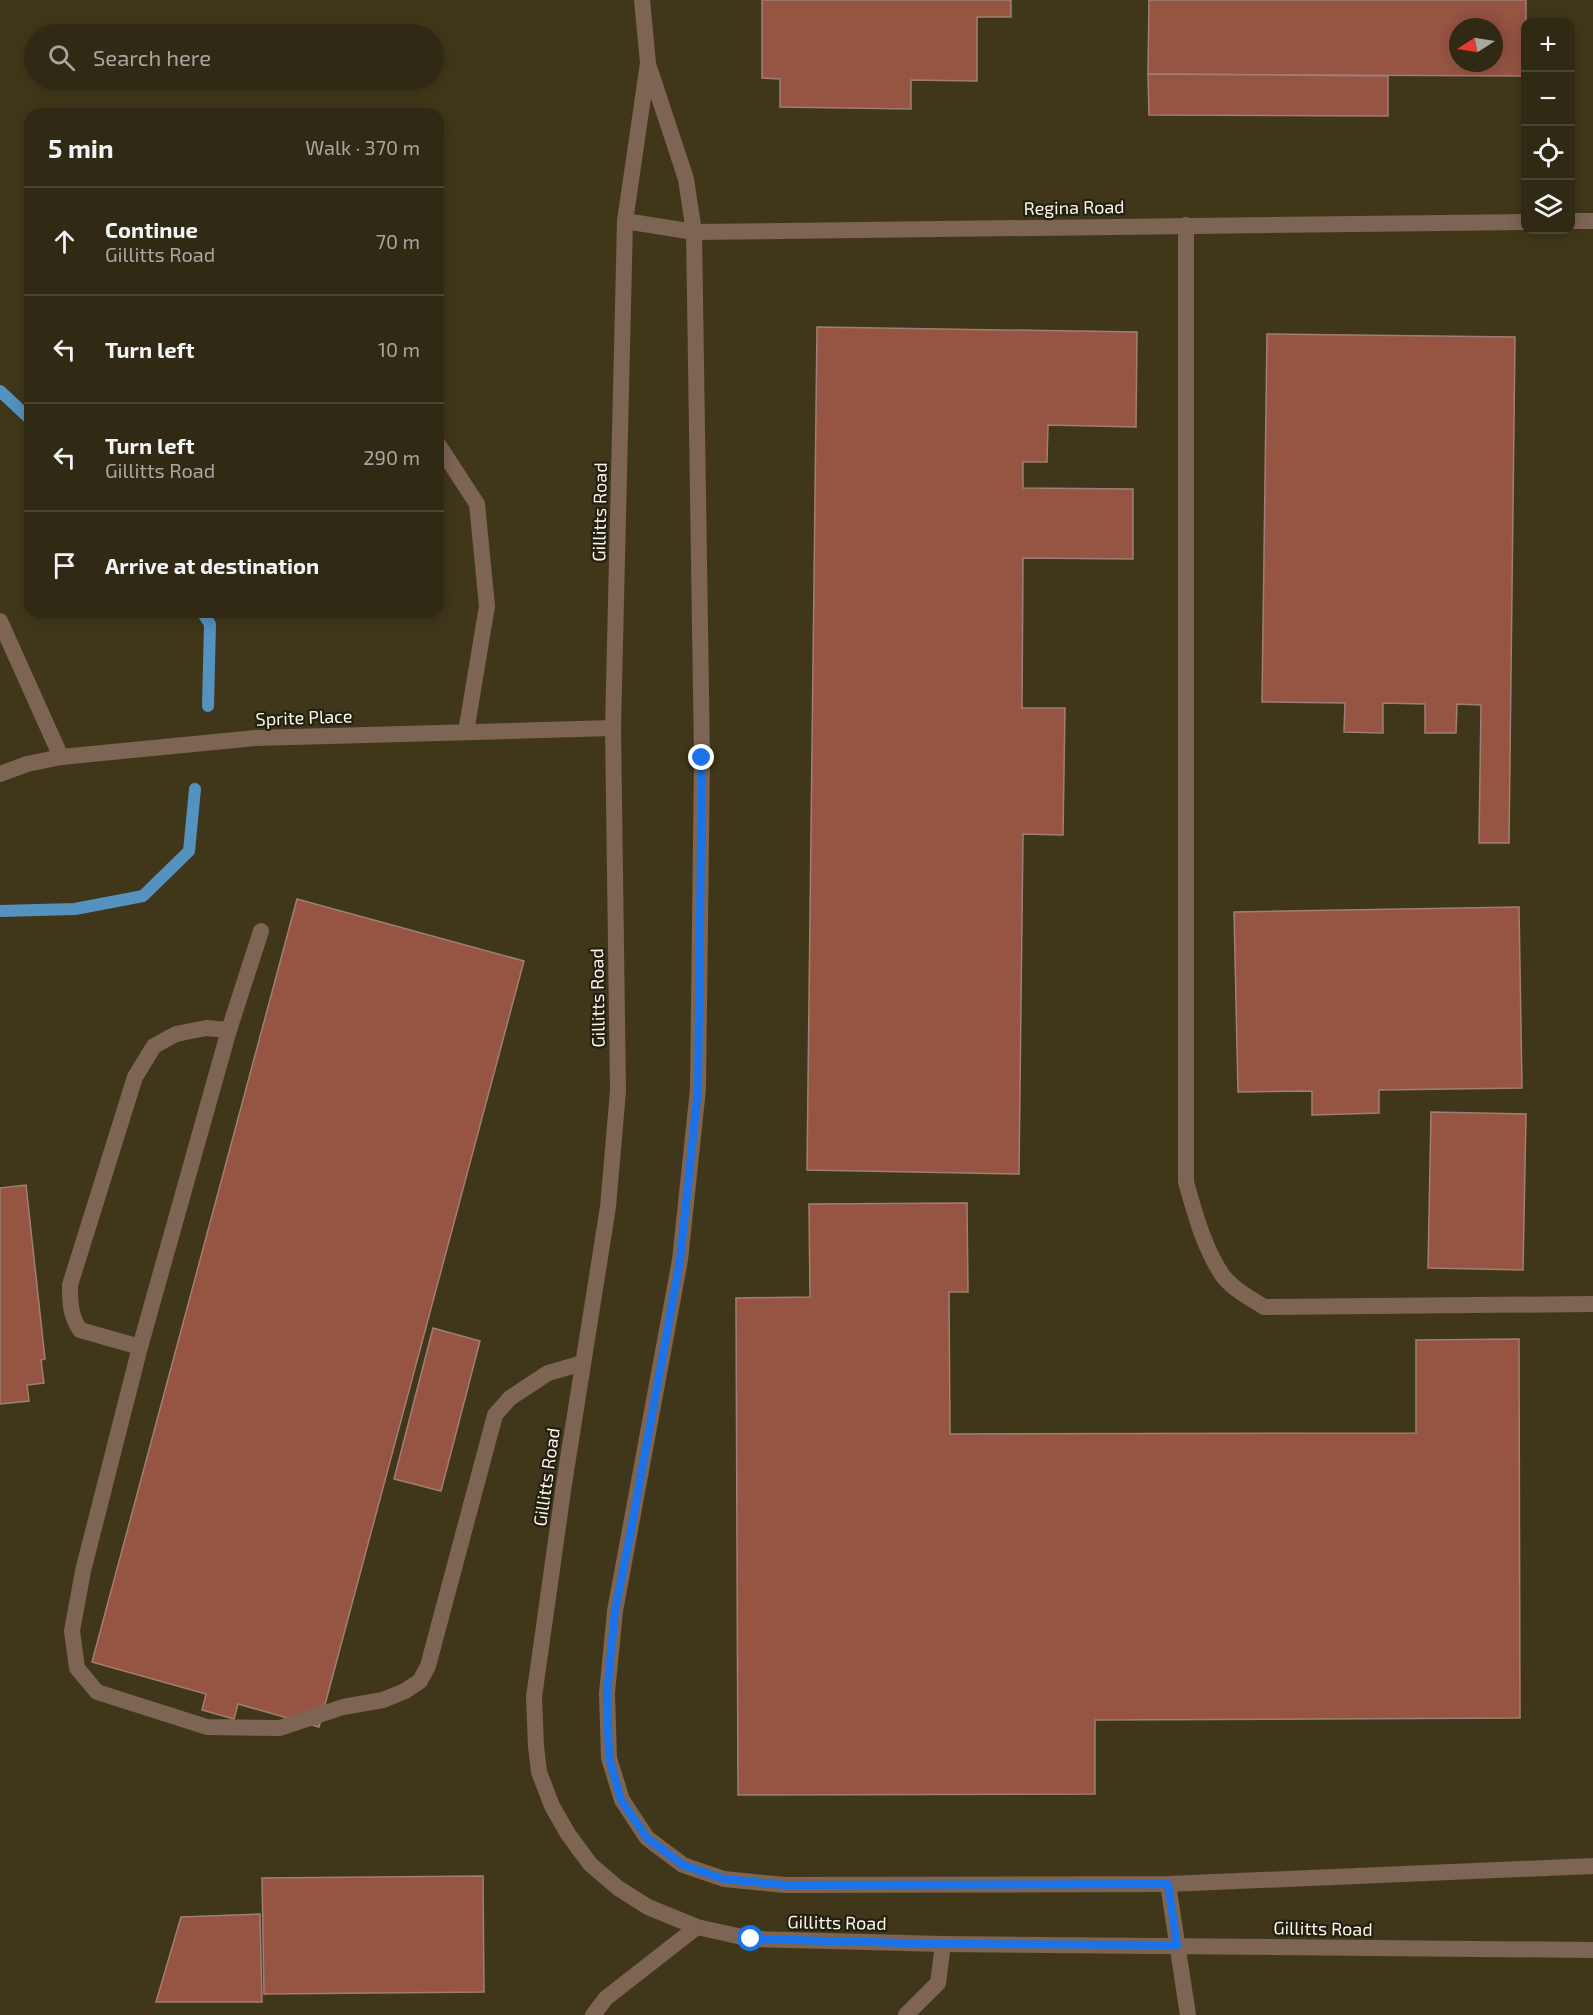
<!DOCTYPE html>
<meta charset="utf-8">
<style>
:root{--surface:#302914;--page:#38311d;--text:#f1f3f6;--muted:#a8a6a0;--line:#4b4534}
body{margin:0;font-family:"Exo 2",sans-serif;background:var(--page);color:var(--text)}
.controls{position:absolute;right:18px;top:18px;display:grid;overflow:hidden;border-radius:12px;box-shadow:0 3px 15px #0003}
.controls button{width:54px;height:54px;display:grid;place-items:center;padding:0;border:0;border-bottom:2px solid var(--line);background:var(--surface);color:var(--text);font:30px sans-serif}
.compass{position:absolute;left:1449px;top:18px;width:54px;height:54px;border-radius:50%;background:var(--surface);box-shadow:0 3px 15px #0003;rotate:258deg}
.stop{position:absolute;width:18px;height:18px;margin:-14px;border:4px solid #1a73e8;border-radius:50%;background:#fff}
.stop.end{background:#1a73e8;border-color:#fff;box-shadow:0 2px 6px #0008}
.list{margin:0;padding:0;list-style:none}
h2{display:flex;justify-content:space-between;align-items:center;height:78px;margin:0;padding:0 24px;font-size:26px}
h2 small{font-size:20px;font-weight:400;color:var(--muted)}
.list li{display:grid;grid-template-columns:39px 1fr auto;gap:18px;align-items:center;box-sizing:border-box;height:108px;padding:0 24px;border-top:2px solid var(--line)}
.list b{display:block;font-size:22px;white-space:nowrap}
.list p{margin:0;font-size:20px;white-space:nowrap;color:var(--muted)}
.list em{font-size:20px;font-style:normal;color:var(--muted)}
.icon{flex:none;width:33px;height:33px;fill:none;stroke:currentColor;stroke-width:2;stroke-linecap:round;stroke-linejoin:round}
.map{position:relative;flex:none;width:1593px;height:2015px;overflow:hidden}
.search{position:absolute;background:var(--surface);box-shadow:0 3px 15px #0003;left:24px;top:24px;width:420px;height:66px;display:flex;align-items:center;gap:15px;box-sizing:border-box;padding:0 21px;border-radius:33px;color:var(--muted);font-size:22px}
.panel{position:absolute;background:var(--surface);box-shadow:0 3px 15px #0003;left:24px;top:108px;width:420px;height:510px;border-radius:18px}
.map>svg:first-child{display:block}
</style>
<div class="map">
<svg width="1593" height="2015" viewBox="0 0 1593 2015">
<rect width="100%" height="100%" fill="#40371a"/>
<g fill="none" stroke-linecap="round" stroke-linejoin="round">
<!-- stream -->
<g stroke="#5592bf" stroke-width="12">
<polyline points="0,391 30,419"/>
<polyline points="202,612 210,624 208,706"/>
<polyline points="0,911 75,909 143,896 189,851 195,789"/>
</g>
</g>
<!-- building -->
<g fill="#965443" stroke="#a17e75" stroke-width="1.5" fill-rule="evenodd">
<polygon points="762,0 1011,0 1011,17 977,17 977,81 911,80 911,109 780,107 780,79 762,78"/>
<path d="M1149,0H1526V76L1148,74ZM1458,27H1494V63H1458Z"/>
<polygon points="1148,74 1388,76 1388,116 1149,115"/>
<polygon points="817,327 1137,332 1136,427 1048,425 1047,462 1023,462 1023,488 1133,489 1133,559 1023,558 1022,708 1065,708 1063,835 1023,834 1019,1174 807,1170"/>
<polygon points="1267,334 1515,337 1509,843 1479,843 1481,705 1457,704 1456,733 1425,733 1425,704 1383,703 1383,733 1344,732 1345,703 1262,702"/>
<polygon points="297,899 524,961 319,1727 238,1704 234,1719 202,1710 206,1694 92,1662"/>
<polygon points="1519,907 1522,1088 1379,1090 1379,1113 1312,1115 1312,1091 1238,1092 1234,912"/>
<polygon points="1431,1112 1526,1114 1523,1270 1428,1268"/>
<polygon points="26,1185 45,1359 41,1360 44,1383 27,1385 29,1401 0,1404 0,1188"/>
<polygon points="967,1203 968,1292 949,1292 950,1434 1416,1433 1416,1340 1519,1339 1520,1718 1095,1720 1095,1794 738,1795 736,1298 810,1297 809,1204"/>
<polygon points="433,1328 480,1341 441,1491 394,1479"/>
<polygon points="483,1876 484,1992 264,1994 262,1878"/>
<polygon points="260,1914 262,2002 156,2002 181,1917"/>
</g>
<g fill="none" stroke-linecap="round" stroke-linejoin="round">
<!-- service -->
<g stroke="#7d6453" stroke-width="16">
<polyline points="642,0 648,63 625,221 613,728 618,1091 608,1207 564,1484 534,1697 536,1746 539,1772 552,1806 568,1834 590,1864 618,1888 648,1907 697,1927 751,1939 943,1944 1593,1950"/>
<polyline points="649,67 686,179 694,232 702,758 698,1089 680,1260 615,1611 607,1693 609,1758 622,1800 647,1838 683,1865 724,1879 785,1885 1168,1884 1593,1866"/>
<polyline points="625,221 694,232 1526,222"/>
<polyline points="1570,221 1593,221"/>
<path d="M1186,225V1182C1195,1214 1204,1248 1223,1276C1233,1289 1250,1298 1264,1307L1593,1304"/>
<polyline points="438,444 477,504 487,606 466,732"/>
<polyline points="0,621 61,757"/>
<polyline points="0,774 27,764 61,757 256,738 613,728"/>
<polyline points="261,931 229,1030 140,1347 83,1571 72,1631 77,1668 97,1692 207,1727 280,1728 343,1707 383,1700 405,1691 420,1681 428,1666 495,1415 510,1398 548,1373 583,1363"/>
<path d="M140,1347L80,1330C70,1315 70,1302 70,1285L135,1077L154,1046L176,1034L206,1028L229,1030"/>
<polyline points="1168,1884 1188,2015"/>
<polyline points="593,2015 606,1998 697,1927"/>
<polyline points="906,2015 938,1983 943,1944"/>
</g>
</g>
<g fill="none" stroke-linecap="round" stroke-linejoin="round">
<!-- route -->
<polyline stroke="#1a73e8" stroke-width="8" points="702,758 698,1089 680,1260 631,1530 615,1611 607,1693 609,1758 621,1800 647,1838 683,1865 724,1879 785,1885 1168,1884 1177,1945 943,1944 751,1939"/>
</g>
<g text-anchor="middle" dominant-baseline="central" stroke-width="4.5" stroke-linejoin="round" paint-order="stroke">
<!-- street labels -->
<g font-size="18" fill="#faf5e4" stroke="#231f12">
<text transform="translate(1074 207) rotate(-1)">Regina Road</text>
<text transform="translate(599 512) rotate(-89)">Gillitts Road</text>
<text transform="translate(304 717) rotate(-2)">Sprite Place</text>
<text transform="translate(597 998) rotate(-91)">Gillitts Road</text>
<text transform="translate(546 1477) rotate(-82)">Gillitts Road</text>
<text transform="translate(837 1922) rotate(1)">Gillitts Road</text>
<text transform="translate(1323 1928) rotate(1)">Gillitts Road</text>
</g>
</g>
</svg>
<div class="controls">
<button>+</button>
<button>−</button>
<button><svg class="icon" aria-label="locate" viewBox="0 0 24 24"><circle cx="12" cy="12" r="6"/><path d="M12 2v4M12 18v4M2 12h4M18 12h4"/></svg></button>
<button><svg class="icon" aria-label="layers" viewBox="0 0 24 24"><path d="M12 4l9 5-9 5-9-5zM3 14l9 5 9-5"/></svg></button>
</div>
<svg class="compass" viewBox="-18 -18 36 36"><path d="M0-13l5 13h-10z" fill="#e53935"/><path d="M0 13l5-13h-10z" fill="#a8a6a0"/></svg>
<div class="stop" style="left:751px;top:1939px"></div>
<div class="stop end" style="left:702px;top:758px"></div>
<div class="search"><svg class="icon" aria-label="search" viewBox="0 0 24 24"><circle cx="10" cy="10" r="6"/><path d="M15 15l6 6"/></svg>Search here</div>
<section class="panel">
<h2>5 min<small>Walk · 370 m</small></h2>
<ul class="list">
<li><svg class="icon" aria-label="ahead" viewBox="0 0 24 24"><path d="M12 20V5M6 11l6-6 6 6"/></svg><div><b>Continue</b><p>Gillitts Road</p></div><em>70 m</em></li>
<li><svg class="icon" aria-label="left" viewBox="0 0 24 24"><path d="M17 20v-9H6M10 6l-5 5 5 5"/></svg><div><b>Turn left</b></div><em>10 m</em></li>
<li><svg class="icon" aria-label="left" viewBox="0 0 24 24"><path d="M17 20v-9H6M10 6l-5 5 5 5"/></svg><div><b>Turn left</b><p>Gillitts Road</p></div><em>290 m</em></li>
<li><svg class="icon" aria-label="arrive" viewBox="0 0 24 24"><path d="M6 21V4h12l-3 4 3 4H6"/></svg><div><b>Arrive at destination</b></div></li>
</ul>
</section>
</div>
